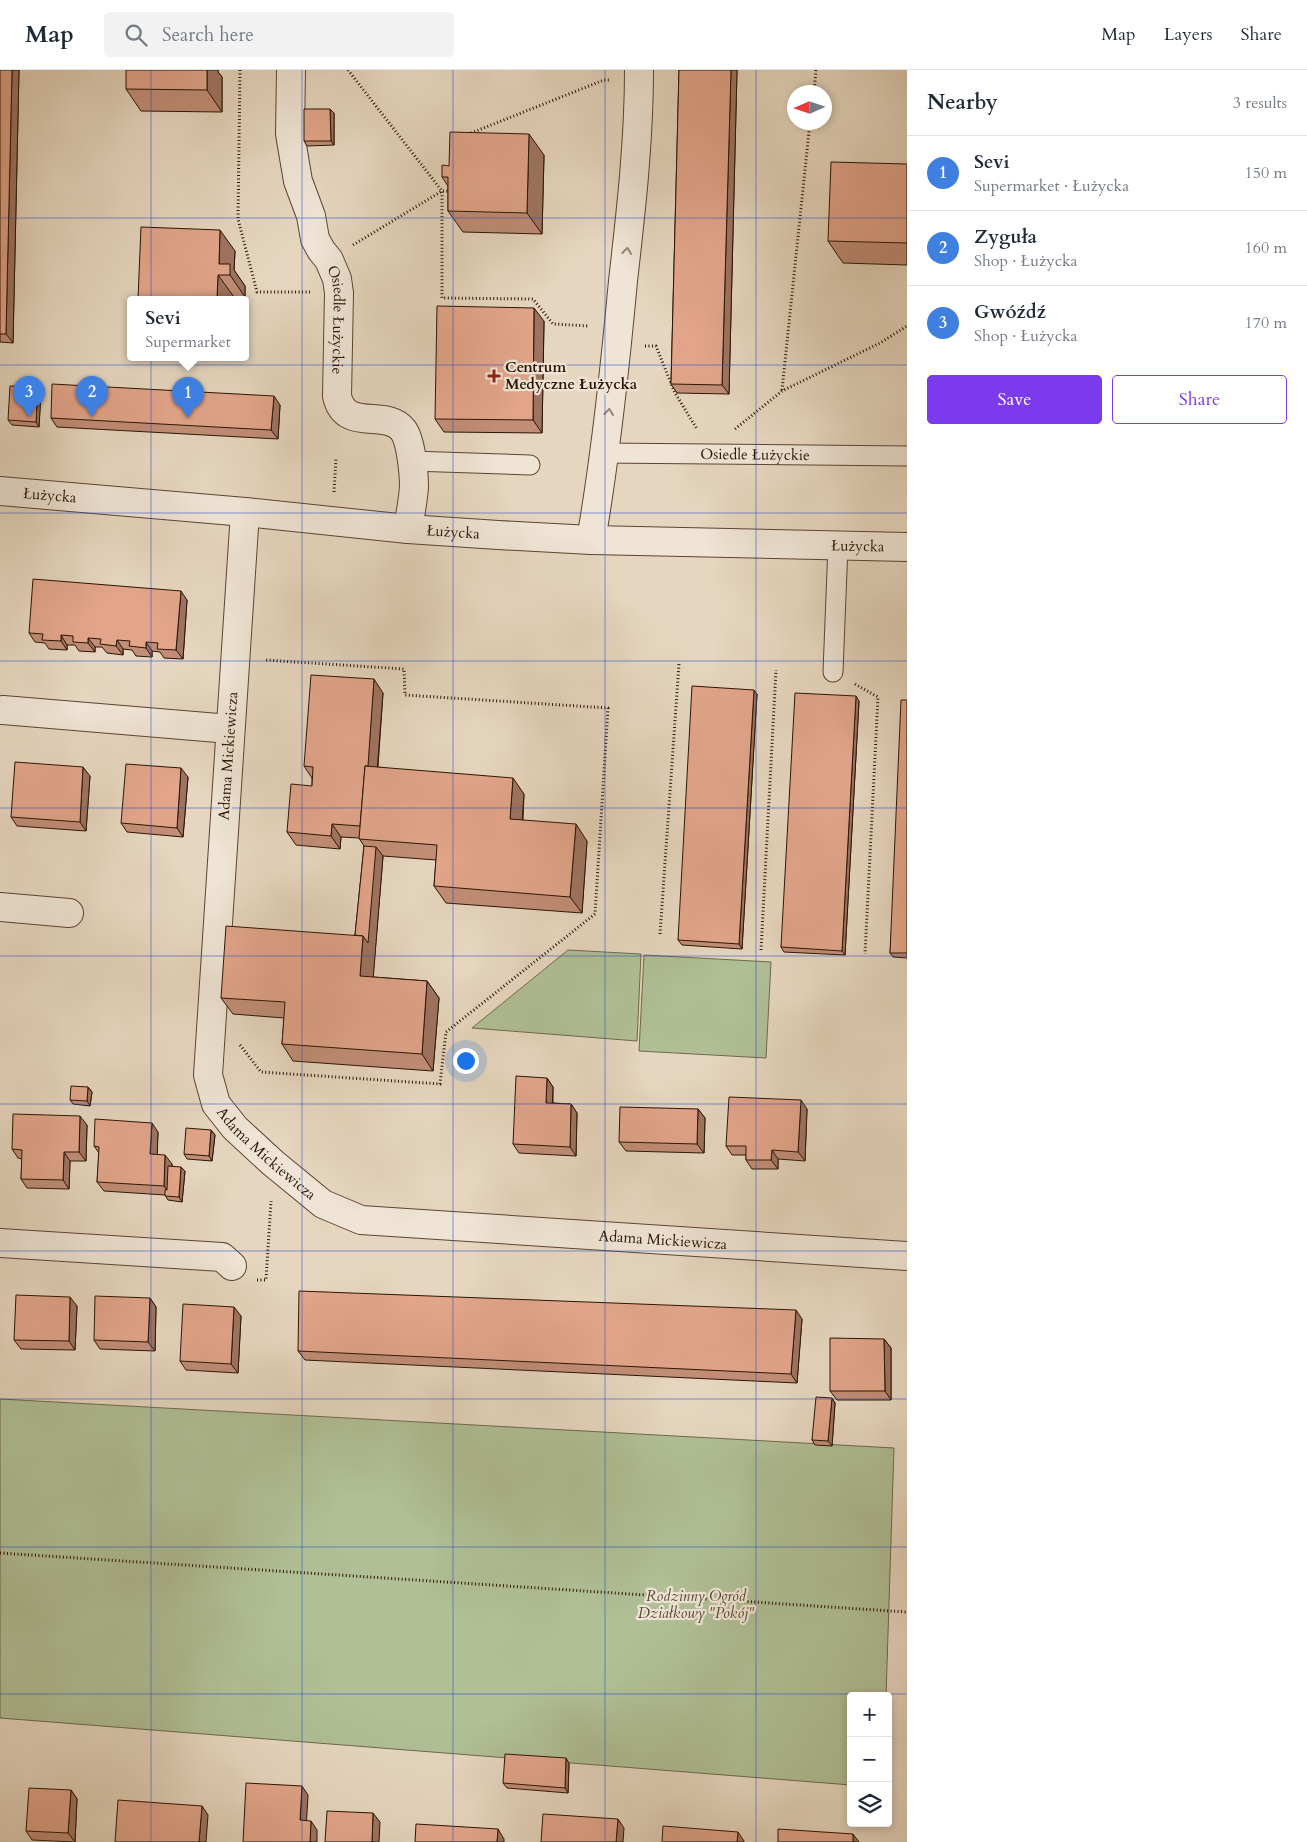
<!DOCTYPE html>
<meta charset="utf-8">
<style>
:root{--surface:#fff;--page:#f2f2f3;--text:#1f2937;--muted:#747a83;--line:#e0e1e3;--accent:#7c3aed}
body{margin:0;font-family:Cardo,serif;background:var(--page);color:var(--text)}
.controls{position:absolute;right:15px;bottom:15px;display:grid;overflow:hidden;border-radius:5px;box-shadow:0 2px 8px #0003}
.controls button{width:45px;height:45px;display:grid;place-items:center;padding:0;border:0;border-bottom:1px solid var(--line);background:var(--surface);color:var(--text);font:25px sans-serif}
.compass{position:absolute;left:787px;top:15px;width:45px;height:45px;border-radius:50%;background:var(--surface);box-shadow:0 2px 8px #0003;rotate:267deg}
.you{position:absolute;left:465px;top:990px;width:18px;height:18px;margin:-12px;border:4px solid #fff;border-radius:50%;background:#1a73e8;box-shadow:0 0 0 8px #1a73e833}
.badge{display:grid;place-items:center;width:32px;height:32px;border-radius:50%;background:var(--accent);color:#fff;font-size:16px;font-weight:700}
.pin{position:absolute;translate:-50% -41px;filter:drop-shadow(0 1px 2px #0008)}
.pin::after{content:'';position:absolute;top:26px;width:18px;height:15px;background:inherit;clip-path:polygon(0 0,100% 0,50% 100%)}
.popup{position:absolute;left:127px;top:226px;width:122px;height:65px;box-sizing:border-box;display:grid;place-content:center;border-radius:5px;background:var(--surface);filter:drop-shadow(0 1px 4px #0005);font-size:16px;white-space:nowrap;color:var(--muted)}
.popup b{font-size:19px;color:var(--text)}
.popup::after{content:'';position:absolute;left:50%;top:100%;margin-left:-10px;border:10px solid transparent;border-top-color:var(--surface)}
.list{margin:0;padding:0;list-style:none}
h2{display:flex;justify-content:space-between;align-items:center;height:65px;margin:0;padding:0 20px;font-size:21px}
h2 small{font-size:16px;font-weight:400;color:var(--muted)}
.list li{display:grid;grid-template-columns:32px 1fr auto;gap:15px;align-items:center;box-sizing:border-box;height:75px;padding:0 20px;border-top:1px solid var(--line)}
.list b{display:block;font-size:19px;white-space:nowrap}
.list p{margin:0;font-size:16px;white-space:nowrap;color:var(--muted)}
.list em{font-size:16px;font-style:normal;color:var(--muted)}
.actions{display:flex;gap:10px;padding:15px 20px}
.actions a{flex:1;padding:11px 0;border:1px solid var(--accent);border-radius:5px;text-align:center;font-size:18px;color:var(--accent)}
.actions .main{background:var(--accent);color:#fff}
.icon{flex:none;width:28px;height:28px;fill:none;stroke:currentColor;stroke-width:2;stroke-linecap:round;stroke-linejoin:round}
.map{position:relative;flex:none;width:907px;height:1772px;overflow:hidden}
header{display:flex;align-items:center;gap:30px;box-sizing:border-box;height:70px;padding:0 25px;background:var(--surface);border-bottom:1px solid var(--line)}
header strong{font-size:24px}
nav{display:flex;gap:28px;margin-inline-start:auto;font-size:18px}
.search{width:350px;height:45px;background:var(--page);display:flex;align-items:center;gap:12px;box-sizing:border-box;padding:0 18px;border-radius:5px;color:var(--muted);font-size:19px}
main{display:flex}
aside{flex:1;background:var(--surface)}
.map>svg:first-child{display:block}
</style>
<header>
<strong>Map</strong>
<div class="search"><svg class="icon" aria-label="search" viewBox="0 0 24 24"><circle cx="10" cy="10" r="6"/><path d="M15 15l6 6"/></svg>Search here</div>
<nav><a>Map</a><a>Layers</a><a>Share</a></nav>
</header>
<main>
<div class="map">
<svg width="907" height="1772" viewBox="0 0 907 1772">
<rect width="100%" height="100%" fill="#e6d6bf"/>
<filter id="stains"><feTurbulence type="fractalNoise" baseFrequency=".004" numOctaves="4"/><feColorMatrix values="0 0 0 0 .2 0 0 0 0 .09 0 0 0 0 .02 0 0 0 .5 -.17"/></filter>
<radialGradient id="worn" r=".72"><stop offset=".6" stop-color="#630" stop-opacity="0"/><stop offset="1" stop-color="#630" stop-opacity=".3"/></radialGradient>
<!-- green -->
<g fill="#b0bf96" stroke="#6e6a4c">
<polygon points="568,880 641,884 637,971 472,958"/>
<polygon points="644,885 771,892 766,988 639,981"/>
<polygon points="0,1329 894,1378 886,1626 851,1626 851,1715 0,1648"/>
</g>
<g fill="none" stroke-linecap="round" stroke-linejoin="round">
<!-- service casing -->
<g stroke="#5a4432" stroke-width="21">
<g id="service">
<path id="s1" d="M604,383L907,386"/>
<polyline points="411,391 530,395"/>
<polyline points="833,602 838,475"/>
</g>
</g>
<!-- minor casing -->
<g stroke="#5a4432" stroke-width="30">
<g id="minor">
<path id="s2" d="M291,0L290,64L298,111L311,146L315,169L321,180L329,190L337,209L339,223L337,326C345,363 386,338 403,360C411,370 414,404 414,417C413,431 410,445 408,459"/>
<path id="s3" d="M245,442L208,1005L216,1034L235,1058L273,1093L323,1134L361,1150L907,1186"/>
<path d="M591,470C606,384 615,298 623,211C631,141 639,71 639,0"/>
<polyline points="3,640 230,659"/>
<polyline points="0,837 69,843"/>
<polyline points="0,1173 222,1187 232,1196"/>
</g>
</g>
<!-- tertiary casing -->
<g stroke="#5a4432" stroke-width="30">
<g id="tertiary">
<path id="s4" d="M0,421L245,442L408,459L498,465L591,470L907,477"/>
</g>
</g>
<!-- path -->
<g stroke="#2b1403" stroke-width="3" stroke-dasharray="1 2.5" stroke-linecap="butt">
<polyline points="240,0 238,149 257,222 310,222"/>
<polyline points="348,0 442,121 442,228 533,229 553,254 589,256"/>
<polyline points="814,22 816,0"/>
<polyline points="471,63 604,10 610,10"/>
<polyline points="353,175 442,121 451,121"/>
<polyline points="645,276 656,276 675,323 697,359"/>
<polyline points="782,320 810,52"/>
<polyline points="735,359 782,321 880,273 907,256"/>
<polyline points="334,422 336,388"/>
<polyline points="855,614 878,627 865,884"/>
<polyline points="660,864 679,594"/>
<polyline points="761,880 776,600"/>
<polyline points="240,975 261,1002 440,1014 446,962 595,844 608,638 405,625 404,599 265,590"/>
<polyline points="257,1210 266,1210 271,1131"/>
<polyline points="0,1483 907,1542"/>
</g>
<!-- service -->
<use href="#service" stroke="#efe4d5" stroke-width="19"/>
<!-- minor -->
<use href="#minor" stroke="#efe4d5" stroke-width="28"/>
<!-- tertiary -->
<use href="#tertiary" stroke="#efe4d5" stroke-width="28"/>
</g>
<!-- wall -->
<g fill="#c28e77" stroke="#2b1403">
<polygon points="0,0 19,0 13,273 0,272"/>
<polygon points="218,0 218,2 222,7 222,42 141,41 126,19"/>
<polygon points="679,0 737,0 729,324 677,323 671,314"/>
<polygon points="334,43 334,75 307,76 304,71"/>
<polygon points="544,85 542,164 463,162 448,141 448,116 442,107 449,96"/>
<polygon points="907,94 907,195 843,193 828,171"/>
<polygon points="235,181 234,200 245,216 245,227 138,229"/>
<polygon points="544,251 542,363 444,362 435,349"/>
<polygon points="41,322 39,357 12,355 8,350"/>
<polygon points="280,335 278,369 57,357 51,348"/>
<polygon points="187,530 183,589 164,588 160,582 152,581 152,587 136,586 132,580 123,579 123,585 107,583 102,577 95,577 95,582 79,581 75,575 67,575 67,580 49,579 45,573 35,572 29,563"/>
<polygon points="383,623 378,697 524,724 523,750 587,771 582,843 446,833 434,816 436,790 383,786 373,907 427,911 439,928 433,1001 293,991 282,974 284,948 233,944 221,928 355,865 364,776 359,768 341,767 340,779 296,775 287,762 312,716 312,708 304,696"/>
<polygon points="757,624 742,879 682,875 678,870"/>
<polygon points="907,630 907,888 893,887 890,883"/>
<polygon points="859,631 845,885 784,882 781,877"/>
<polygon points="90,706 86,761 17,756 11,747"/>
<polygon points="188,707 183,767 127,762 121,753"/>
<polygon points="547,1008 553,1017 553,1033 571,1034 577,1043 576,1086 519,1083 513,1074"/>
<polygon points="88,1017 92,1022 90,1036 73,1034 70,1030"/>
<polygon points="698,1039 705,1048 704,1083 626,1081 619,1072"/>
<polygon points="807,1039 805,1091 778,1089 778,1099 752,1099 746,1090 746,1085 732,1085 726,1076"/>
<polygon points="87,1055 86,1091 70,1091 69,1119 27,1118 21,1109 22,1089 18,1088 12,1079"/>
<polygon points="211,1060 215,1065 212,1091 187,1089 184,1084"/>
<polygon points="158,1062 157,1084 172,1094 172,1096 185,1101 182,1132 168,1130 165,1125 104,1121 97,1112 99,1083 94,1076"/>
<polygon points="150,1228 156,1237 155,1281 100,1279 94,1270"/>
<polygon points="77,1236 75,1280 21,1279 14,1270"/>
<polygon points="241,1246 238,1303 186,1300 180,1291"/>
<polygon points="802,1249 797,1313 305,1290 298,1281"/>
<polygon points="884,1269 891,1278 891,1330 837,1330 830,1321"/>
<polygon points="832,1328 835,1333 832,1376 815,1375 812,1370"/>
<polygon points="569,1693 568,1723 507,1718 503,1713"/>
<polygon points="71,1720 77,1729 75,1772 32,1770 26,1761"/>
</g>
<!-- shaded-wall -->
<g fill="#9e7461" stroke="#2b1403">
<polygon points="12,0 19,0 13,273 6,264"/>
<polygon points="207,0 218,0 218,2 222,7 222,42 207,20"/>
<polygon points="731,0 737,0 729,324 722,315"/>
<polygon points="330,39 334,43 334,75 331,71"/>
<polygon points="529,64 544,85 542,164 527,143"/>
<polygon points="220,160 235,181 234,200 245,216 245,227 230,205 219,194"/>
<polygon points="218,205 234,227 233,229 217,229"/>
<polygon points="534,238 544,251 542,363 533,350"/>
<polygon points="38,317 41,322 39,357 36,352"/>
<polygon points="274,326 280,335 278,369 271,360"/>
<polygon points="181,521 187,530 183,589 176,580"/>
<polygon points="61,565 67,575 67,580 61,571"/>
<polygon points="88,568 95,577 95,582 88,573"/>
<polygon points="117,570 123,579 123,585 116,576"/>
<polygon points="146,572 152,581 152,587 146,578"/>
<polygon points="374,609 383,623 372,769 363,756"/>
<polygon points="754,620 757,624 742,879 739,874"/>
<polygon points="856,626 859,631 845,885 842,881"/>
<polygon points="83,697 90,706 86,761 80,752"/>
<polygon points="181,698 188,707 183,767 177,758"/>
<polygon points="513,708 524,724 521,765 510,749"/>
<polygon points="332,754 341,767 340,779 331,766"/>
<polygon points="576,754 587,771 582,843 570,827"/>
<polygon points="376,777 383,786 372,923 360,906 363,866"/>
<polygon points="427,911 439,928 433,1001 422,984"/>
<polygon points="547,1008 553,1017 552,1042 546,1033"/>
<polygon points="88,1017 92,1022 90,1036 87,1031"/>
<polygon points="801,1030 807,1039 805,1091 798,1082"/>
<polygon points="571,1034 577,1043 576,1086 570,1077"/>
<polygon points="698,1039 705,1048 704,1083 697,1074"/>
<polygon points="80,1046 87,1055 86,1091 79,1082"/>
<polygon points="152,1053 158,1062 157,1093 150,1084"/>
<polygon points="211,1060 215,1065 212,1091 209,1086"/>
<polygon points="772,1080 778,1089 778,1099 771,1090"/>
<polygon points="64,1082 70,1091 69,1119 63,1110"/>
<polygon points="165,1085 172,1094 170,1125 164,1116"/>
<polygon points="181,1097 185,1101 182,1132 179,1127"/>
<polygon points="70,1227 77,1236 75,1280 69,1271"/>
<polygon points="150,1228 156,1237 155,1281 148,1272"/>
<polygon points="234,1237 241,1246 238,1303 231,1294"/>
<polygon points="796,1240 802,1249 797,1313 791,1304"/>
<polygon points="884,1269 891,1278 891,1330 885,1321"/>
<polygon points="832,1328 835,1333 832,1376 828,1371"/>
<polygon points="566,1688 569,1693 568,1723 565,1718"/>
<polygon points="302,1716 308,1725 306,1760 300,1750"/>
<polygon points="71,1720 77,1729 75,1772 68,1763"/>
<polygon points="202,1736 208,1745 206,1772 199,1772"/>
<polygon points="373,1743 380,1752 379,1772 372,1772"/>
<polygon points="618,1749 624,1758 623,1772 616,1772"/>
<polygon points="311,1751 317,1760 317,1772 310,1772"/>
<polygon points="498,1759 504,1769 504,1772 497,1772"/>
<polygon points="738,1762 744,1771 744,1772 737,1772"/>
<polygon points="853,1764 859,1772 853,1772"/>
</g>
<!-- building -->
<g fill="#e2a58a" stroke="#2b1403">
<polygon points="0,0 12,0 6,264 0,264"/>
<polygon points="126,0 207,0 207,20 126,19"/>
<polygon points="679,0 731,0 722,315 671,314"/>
<polygon points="304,39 330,39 331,71 304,71"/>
<polygon points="450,62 529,64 527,143 448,141 448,107 442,107 442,95 449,96"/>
<polygon points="831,92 907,94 907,173 828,171"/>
<polygon points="141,157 220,160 219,194 230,194 230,205 218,205 217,229 138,229"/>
<polygon points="437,236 534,238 533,350 435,349"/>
<polygon points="52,314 274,326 271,360 51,348"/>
<polygon points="10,316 38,317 36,352 8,350"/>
<polygon points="33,509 181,521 176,580 157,579 158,573 146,572 146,578 129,576 130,571 117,570 116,576 100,574 101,569 88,568 88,573 73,572 73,566 61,565 61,571 42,570 43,564 29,563"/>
<polygon points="311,605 374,609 368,696 365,696 360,756 332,754 331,766 287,762 291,714 312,716 313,697 304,696"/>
<polygon points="692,616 754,620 739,874 678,870"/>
<polygon points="795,623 856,626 842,881 781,877"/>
<polygon points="901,630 907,630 907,883 890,883"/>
<polygon points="15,692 83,697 80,752 11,747"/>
<polygon points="126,694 181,698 177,758 121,753"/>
<polygon points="365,696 513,708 510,749 576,754 570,827 434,816 437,775 359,769"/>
<polygon points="364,776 376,777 368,873 363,866 355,865"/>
<polygon points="226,856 363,866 360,906 427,911 422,984 282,974 285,932 221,928"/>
<polygon points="516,1006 547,1008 546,1033 571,1034 570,1077 513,1074"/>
<polygon points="71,1016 88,1017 87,1031 70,1030"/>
<polygon points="729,1027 801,1030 798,1082 772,1080 771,1090 746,1090 746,1076 726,1076"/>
<polygon points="620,1037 698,1039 697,1074 619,1072"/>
<polygon points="13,1044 80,1046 79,1082 64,1082 63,1110 21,1109 22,1080 12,1079"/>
<polygon points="95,1049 152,1053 150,1084 165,1085 164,1116 97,1112 99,1077 94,1076"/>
<polygon points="186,1058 211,1060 209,1086 184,1084"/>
<polygon points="168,1096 181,1097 179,1127 165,1126 165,1120 167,1120"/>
<polygon points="299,1221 796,1240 791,1304 298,1281"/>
<polygon points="16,1225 70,1227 69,1271 14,1270"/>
<polygon points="95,1226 150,1228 148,1272 94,1270"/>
<polygon points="183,1234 234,1237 231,1294 180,1291"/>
<polygon points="830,1268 884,1269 885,1321 830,1321"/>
<polygon points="816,1327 832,1328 828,1371 812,1370"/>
<polygon points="505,1684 566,1688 565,1718 503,1713"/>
<polygon points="246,1713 302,1716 300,1750 311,1751 310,1772 243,1772"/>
<polygon points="29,1718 71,1720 68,1763 26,1761"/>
<polygon points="118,1730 202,1736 199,1772 115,1772"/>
<polygon points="327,1741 373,1743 372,1772 325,1772"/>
<polygon points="543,1744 618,1749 616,1772 541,1772"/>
<polygon points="416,1754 498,1759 497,1772 415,1772"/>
<polygon points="663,1756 738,1762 737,1772 662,1772"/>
<polygon points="778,1759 853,1764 853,1772 778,1772"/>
</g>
<!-- one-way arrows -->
<defs><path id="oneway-chevron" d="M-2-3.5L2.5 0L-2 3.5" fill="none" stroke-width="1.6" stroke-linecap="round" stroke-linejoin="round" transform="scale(1.25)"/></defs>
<g stroke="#978676">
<use href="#oneway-chevron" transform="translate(627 181) rotate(-84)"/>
<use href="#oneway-chevron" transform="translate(609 342) rotate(-83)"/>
</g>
<!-- grid -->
<path fill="none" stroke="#1d4ed8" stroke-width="1" stroke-opacity="0.55" d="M151,0V1772M302,0V1772M453,0V1772M605,0V1772M756,0V1772M0,148H907M0,295H907M0,443H907M0,591H907M0,738H907M0,886H907M0,1034H907M0,1181H907M0,1329H907M0,1477H907M0,1624H907"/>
<!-- markers -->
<path fill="#8f2418" stroke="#efe4d5" stroke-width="2" d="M491.5 298.5h5v5h5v5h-5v5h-5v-5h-5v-5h5z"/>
<g text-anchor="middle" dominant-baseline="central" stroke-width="4.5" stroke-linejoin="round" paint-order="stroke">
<!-- street labels -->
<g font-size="15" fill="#2b1403" stroke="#efe4d5">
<text stroke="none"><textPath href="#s2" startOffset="259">Osiedle Łużyckie</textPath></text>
<text stroke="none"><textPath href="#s1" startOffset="151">Osiedle Łużyckie</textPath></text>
<text stroke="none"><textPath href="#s4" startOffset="50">Łużycka</textPath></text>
<text stroke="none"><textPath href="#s4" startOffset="455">Łużycka</textPath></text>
<text stroke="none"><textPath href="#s4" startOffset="860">Łużycka</textPath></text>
<text transform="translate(228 686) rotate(-86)">Adama Mickiewicza</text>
<text stroke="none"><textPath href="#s3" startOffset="665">Adama Mickiewicza</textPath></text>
<text stroke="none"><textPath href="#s3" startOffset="1085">Adama Mickiewicza</textPath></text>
</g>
<!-- poi labels -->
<g font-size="15" font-weight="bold" fill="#2b1403" stroke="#efe4d5" text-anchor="start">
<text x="505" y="297">Centrum<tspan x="505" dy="17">Medyczne Łużycka</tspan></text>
</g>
<!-- park labels -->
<g font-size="15" font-style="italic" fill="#53472f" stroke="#efe4d5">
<text x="696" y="1526">Rodzinny Ogród<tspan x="696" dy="17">Działkowy "Pokój"</tspan></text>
</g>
</g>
<rect width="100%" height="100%" filter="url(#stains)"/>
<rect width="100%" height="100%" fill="url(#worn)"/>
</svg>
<div class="controls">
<button>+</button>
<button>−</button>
<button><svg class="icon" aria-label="layers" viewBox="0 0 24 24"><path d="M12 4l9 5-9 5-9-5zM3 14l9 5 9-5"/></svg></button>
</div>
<svg class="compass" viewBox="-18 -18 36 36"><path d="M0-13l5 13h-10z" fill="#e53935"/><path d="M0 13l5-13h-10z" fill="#747a83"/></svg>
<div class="you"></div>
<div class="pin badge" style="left:188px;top:348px;background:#3f7fe0">1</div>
<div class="popup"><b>Sevi</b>Supermarket</div>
<div class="pin badge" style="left:92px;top:347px;background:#3f7fe0">2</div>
<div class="pin badge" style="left:29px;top:347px;background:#3f7fe0">3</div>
</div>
<aside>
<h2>Nearby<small>3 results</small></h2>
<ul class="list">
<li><span class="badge" style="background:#3f7fe0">1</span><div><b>Sevi</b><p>Supermarket · Łużycka</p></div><em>150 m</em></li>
<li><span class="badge" style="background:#3f7fe0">2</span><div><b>Zyguła</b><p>Shop · Łużycka</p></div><em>160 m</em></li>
<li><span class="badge" style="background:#3f7fe0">3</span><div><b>Gwóźdź</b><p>Shop · Łużycka</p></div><em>170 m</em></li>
</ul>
<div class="actions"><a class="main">Save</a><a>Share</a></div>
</aside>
</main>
